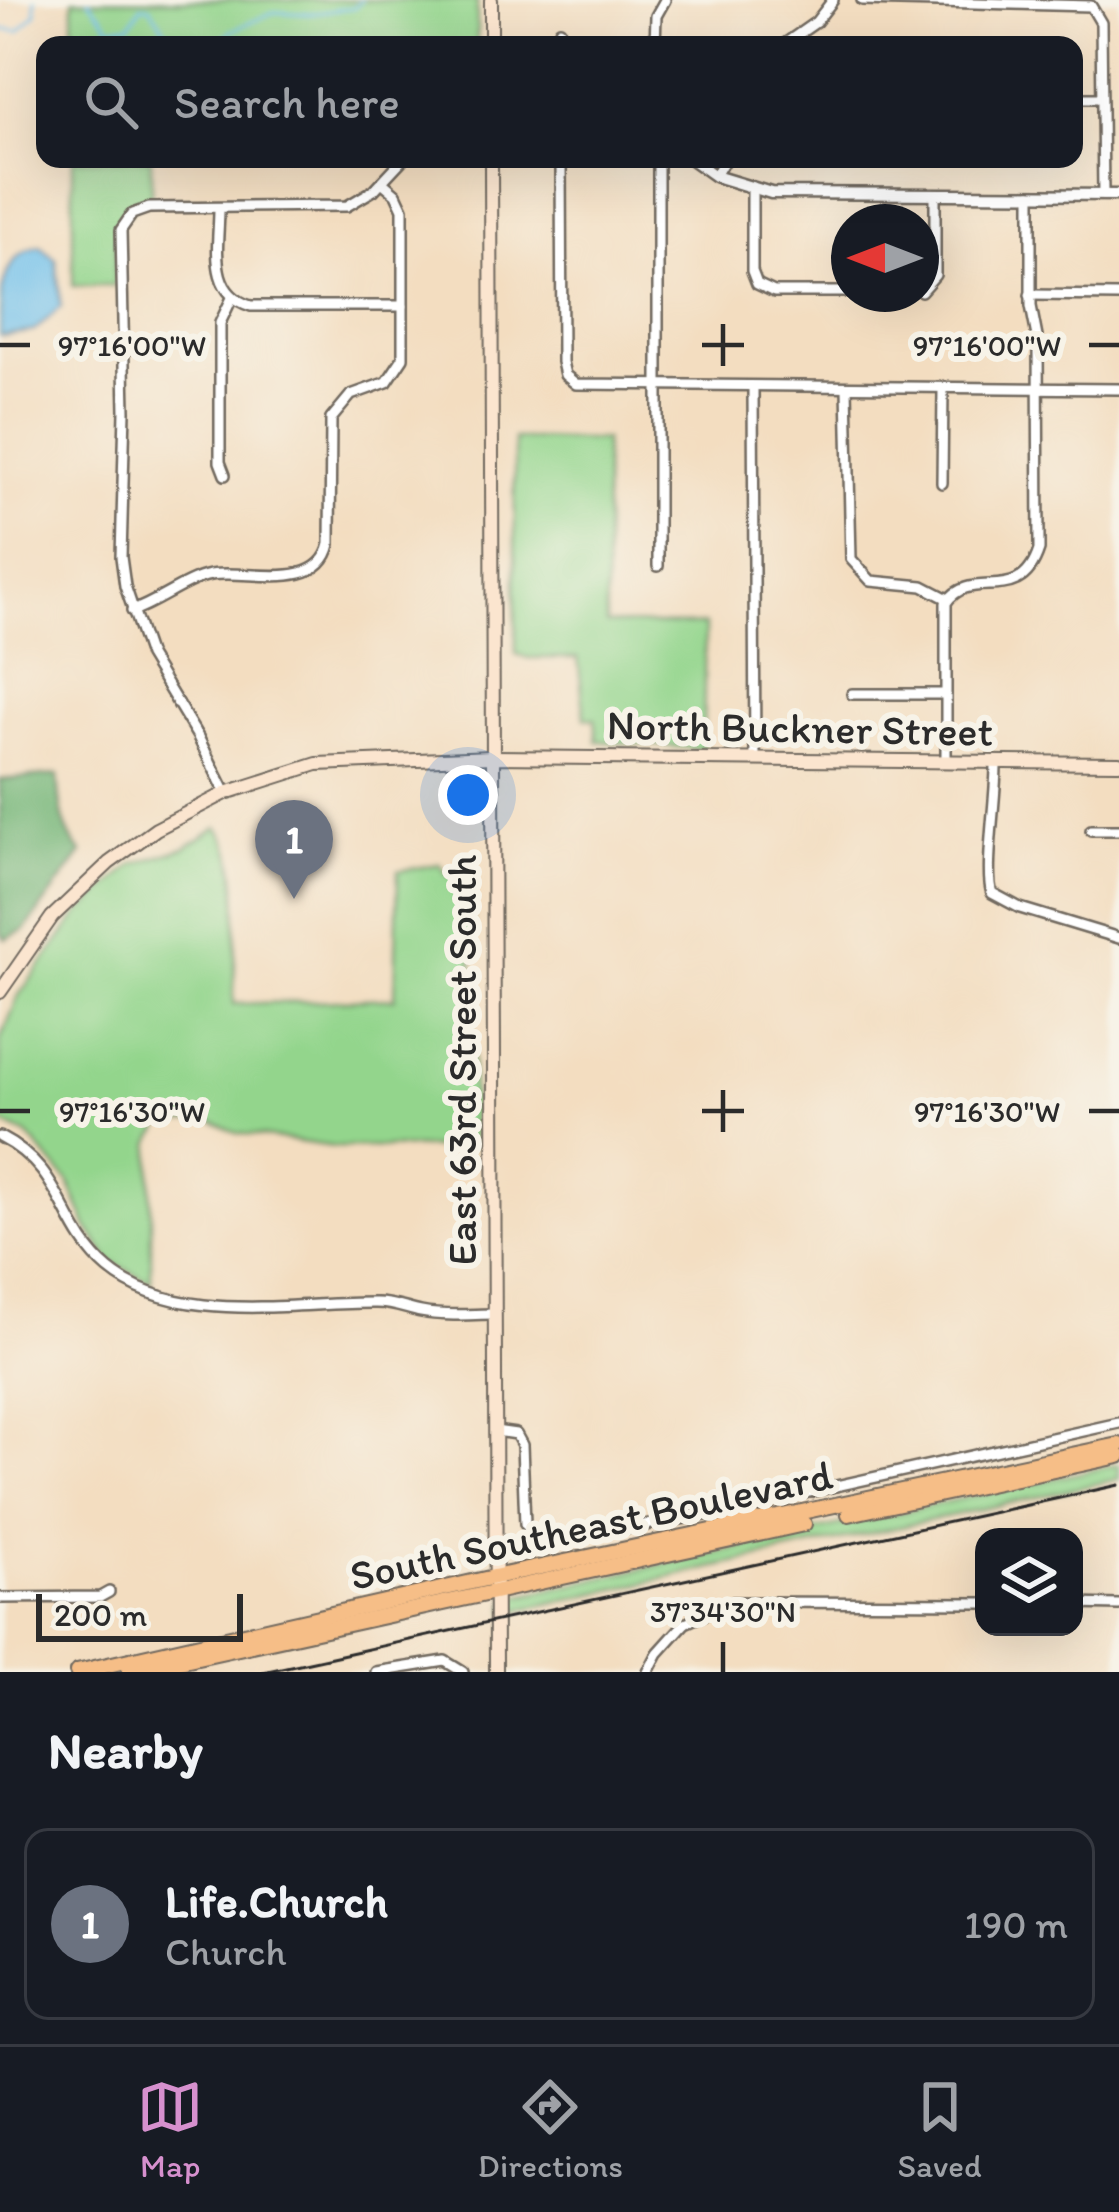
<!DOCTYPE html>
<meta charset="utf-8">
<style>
:root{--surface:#171b24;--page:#242831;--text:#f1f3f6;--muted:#9ea1a6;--line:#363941;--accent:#d690ce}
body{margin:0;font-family:Itim,sans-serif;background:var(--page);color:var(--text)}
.controls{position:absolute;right:36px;bottom:36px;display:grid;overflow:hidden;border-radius:24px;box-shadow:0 12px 48px #0002}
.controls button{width:108px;height:108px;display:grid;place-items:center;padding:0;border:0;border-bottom:3px solid var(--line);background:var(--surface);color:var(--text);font:60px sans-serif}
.compass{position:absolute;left:831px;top:204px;width:108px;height:108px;border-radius:50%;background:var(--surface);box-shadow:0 12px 48px #0002;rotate:270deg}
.scale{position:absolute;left:36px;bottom:30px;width:207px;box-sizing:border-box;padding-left:12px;border:6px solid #2b2b2b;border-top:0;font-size:33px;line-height:42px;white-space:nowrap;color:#2b2b2b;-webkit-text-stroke:9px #f7f3e8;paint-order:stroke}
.you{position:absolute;left:468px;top:795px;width:42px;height:42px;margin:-30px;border:9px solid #fff;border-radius:50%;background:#1a73e8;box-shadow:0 0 0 18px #1a73e833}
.badge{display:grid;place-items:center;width:78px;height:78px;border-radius:50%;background:var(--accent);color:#fff;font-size:39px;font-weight:700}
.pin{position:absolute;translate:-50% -99px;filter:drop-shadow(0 3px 6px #0008)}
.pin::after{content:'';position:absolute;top:63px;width:42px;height:36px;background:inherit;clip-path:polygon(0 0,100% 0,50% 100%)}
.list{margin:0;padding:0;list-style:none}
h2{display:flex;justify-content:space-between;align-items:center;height:156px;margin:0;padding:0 48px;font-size:51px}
h2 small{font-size:39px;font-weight:400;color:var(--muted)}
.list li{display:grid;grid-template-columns:78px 1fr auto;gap:36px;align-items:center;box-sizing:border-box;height:192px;margin:0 24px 24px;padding:0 24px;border:3px solid var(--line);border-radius:24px}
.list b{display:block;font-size:45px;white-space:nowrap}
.list p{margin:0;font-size:39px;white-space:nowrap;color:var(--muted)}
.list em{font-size:39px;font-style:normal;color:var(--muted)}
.icon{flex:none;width:66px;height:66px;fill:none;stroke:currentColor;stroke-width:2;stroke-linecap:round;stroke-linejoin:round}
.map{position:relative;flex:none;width:1119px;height:1672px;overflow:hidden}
.search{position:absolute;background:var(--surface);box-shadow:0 12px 48px #0002;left:36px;right:36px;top:36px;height:132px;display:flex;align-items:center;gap:30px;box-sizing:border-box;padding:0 42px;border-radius:24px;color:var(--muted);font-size:45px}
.sheet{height:372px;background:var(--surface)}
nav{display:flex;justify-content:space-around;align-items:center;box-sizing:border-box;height:168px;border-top:3px solid var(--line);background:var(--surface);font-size:33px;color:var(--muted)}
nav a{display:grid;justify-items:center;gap:6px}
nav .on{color:var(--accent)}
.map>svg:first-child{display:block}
</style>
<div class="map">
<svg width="1119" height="1672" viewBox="0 0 1119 1672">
<rect width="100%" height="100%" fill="#f7f3e8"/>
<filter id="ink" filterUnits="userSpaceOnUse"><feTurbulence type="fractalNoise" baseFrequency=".00833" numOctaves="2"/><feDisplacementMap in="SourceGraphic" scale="24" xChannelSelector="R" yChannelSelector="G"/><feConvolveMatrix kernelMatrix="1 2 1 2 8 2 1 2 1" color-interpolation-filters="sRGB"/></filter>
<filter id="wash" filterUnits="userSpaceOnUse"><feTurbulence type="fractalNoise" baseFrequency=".004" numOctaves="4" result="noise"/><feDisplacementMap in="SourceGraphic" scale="48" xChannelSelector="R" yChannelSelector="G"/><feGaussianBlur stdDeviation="2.7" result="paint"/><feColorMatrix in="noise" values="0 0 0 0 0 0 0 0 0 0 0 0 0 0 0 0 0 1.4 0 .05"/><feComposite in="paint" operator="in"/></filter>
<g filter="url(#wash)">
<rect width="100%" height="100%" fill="#f3ddc0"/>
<!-- green -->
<g fill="#93d58c" stroke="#5f805c" stroke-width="3">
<rect x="73" y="0" width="404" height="45"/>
<polygon points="73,159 151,159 151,202 136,205 117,225 114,286 73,286"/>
<polygon points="514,439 604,440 606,624 705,625 703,749 597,741 595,719 585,718 578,658 527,658 516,654"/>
<path d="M217,827C249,853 232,964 234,1004L395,998L398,871L440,864L447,875L472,880L473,1148L334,1147L238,1133L209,1120L163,1123L151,1143V1282L110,1261L88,1228L68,1181L27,1135L0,1122V1041L19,995L78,915L134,864L185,848Z"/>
<polygon points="1119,1464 1119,1479 506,1613 507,1602 517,1596"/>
</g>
<!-- forest -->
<path fill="#76b678" stroke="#507052" stroke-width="3" d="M58,775C60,804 61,831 82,853L25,930L5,939L0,931V780Z"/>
<!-- water -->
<path fill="#70c0eb" stroke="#4e768b" stroke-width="3" d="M40,246L56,259L61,307L34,331L0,336C0,296 0,255 40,246Z"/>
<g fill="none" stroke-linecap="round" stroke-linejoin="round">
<!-- stream -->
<g stroke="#70c0eb" stroke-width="3">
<polyline points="89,0 110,27 130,25 141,6 150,7 175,45"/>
<polyline points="0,29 19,31 36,13 35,0"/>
<polyline points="217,45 231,31 274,12 310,14 355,7 361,0"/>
</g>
</g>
</g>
<g filter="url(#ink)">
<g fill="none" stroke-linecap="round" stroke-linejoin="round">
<!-- minor casing -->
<g stroke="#71695f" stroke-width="14">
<g id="minor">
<polyline points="862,0 1091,6 1101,23 1103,195"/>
<polyline points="560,30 560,45"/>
<polyline points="655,45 656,16 665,0"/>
<polyline points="783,45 816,22 833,0"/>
<polyline points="1074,98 1101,98"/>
<polyline points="561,159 562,362 565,375 576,384 1119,389"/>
<polyline points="658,159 658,566"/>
<polyline points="715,176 725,159"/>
<polyline points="752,189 752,271 757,284 774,292 849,292"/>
<path d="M219,209C219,245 207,293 251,306H403"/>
<polyline points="921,291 935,275 935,194"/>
<polyline points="1030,295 1119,296"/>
<polyline points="753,388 755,760"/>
<polyline points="847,388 851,559 871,581 923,586 948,599"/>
<polyline points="225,475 220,462 220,323 232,298"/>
<polyline points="942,483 943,389"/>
<path d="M132,611C159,602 184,580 211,575C248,569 319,593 330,544L331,419L351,395L387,382L403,358V209L396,194L382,182"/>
<polyline points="852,694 945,694"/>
<path d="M946,762V603C971,565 1020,610 1039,550L1038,342L1031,306V194"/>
<path d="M996,762C997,792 984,874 992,893L1020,908L1119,938"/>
<polyline points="226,793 198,737 149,656 125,586 121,557 125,411 121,230 132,214 149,208 347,206 374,190 403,159"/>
<polyline points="1091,830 1119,830"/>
<path d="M0,1137C66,1171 58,1226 108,1269C176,1326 294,1302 376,1303C393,1303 406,1309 421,1312C445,1317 471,1314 495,1314"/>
<polyline points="495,1431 516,1434 522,1445 525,1524 537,1536 555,1540 710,1514 1119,1423"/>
<polyline points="0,1598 100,1597 109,1592"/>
<polyline points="1074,1604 1119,1605"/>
<polyline points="376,1672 445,1661 463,1672"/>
<polyline points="648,1672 658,1653 685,1623 732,1602 984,1603"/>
</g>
</g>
<!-- tertiary casing -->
<g stroke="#71695f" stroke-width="15">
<polyline id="tertiary" points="691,159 715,176 771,193 1119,195"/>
</g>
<!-- secondary casing -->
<g stroke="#71695f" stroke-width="16">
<g id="secondary">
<polyline points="491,45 491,0"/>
<polyline points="491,159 496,1672"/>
<polyline points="0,992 52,917 109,863 156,829 226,793 317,764 492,757 1119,763"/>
</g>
</g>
<!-- primary casing -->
<g stroke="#71695f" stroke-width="18">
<g id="primary">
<polyline points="849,1514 1119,1456"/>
<polyline points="77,1672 494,1577 1119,1445"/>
<polyline points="129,1672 804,1524"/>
</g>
</g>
<!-- minor -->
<use href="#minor" stroke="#fff" stroke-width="9"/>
<!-- tertiary -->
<use href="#tertiary" stroke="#fff" stroke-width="10"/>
<!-- secondary -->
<use href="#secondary" stroke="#fbe5cf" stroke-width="12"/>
<!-- primary -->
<use href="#primary" stroke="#f6be87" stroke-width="14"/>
<!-- rail -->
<polyline stroke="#2b2b2b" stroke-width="3" points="263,1672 1119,1485"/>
</g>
</g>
<!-- ticks -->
<path fill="none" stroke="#2b2b2b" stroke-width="4.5" d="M723,324V366M0,345H30M702,345H744M1089,345H1119M723,1090V1132M0,1111H30M702,1111H744M1089,1111H1119M723,1642V1672"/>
<g text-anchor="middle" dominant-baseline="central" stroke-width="12" stroke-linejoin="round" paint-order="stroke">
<!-- street labels -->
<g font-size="42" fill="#2b2b2b" stroke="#f7f3e8">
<text transform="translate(800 728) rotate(1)">North Buckner Street</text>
<text transform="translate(461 1060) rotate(-90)">East 63rd Street South</text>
<text transform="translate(591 1525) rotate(-12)">South Southeast Boulevard</text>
</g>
</g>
<g font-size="30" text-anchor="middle" fill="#2b2b2b" stroke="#f7f3e8" stroke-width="12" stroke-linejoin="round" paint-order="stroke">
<text x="987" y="356">97°16'00"W</text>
<text x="132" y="356">97°16'00"W</text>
<text x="987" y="1122">97°16'30"W</text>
<text x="132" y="1122">97°16'30"W</text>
<text x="723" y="1622">37°34'30"N</text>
</g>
</svg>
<div class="controls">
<button><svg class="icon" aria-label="layers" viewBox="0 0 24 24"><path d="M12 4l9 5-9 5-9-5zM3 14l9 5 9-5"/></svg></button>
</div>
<svg class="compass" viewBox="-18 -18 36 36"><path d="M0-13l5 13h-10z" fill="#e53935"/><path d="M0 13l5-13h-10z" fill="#9ea1a6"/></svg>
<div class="scale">200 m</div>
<div class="you"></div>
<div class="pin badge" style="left:294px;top:899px;background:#6b7280">1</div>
<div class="search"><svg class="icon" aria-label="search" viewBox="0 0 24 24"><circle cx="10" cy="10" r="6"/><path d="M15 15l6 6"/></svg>Search here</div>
</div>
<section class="sheet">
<h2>Nearby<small></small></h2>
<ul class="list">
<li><span class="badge" style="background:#6b7280">1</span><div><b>Life.Church</b><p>Church</p></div><em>190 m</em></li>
</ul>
</section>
<nav>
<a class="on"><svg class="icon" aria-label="map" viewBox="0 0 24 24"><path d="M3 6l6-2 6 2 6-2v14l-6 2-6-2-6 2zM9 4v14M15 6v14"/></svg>Map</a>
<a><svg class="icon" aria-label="directions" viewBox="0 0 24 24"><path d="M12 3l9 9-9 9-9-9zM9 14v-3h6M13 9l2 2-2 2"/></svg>Directions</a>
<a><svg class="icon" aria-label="saved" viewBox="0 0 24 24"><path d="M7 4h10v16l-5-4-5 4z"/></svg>Saved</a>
</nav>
